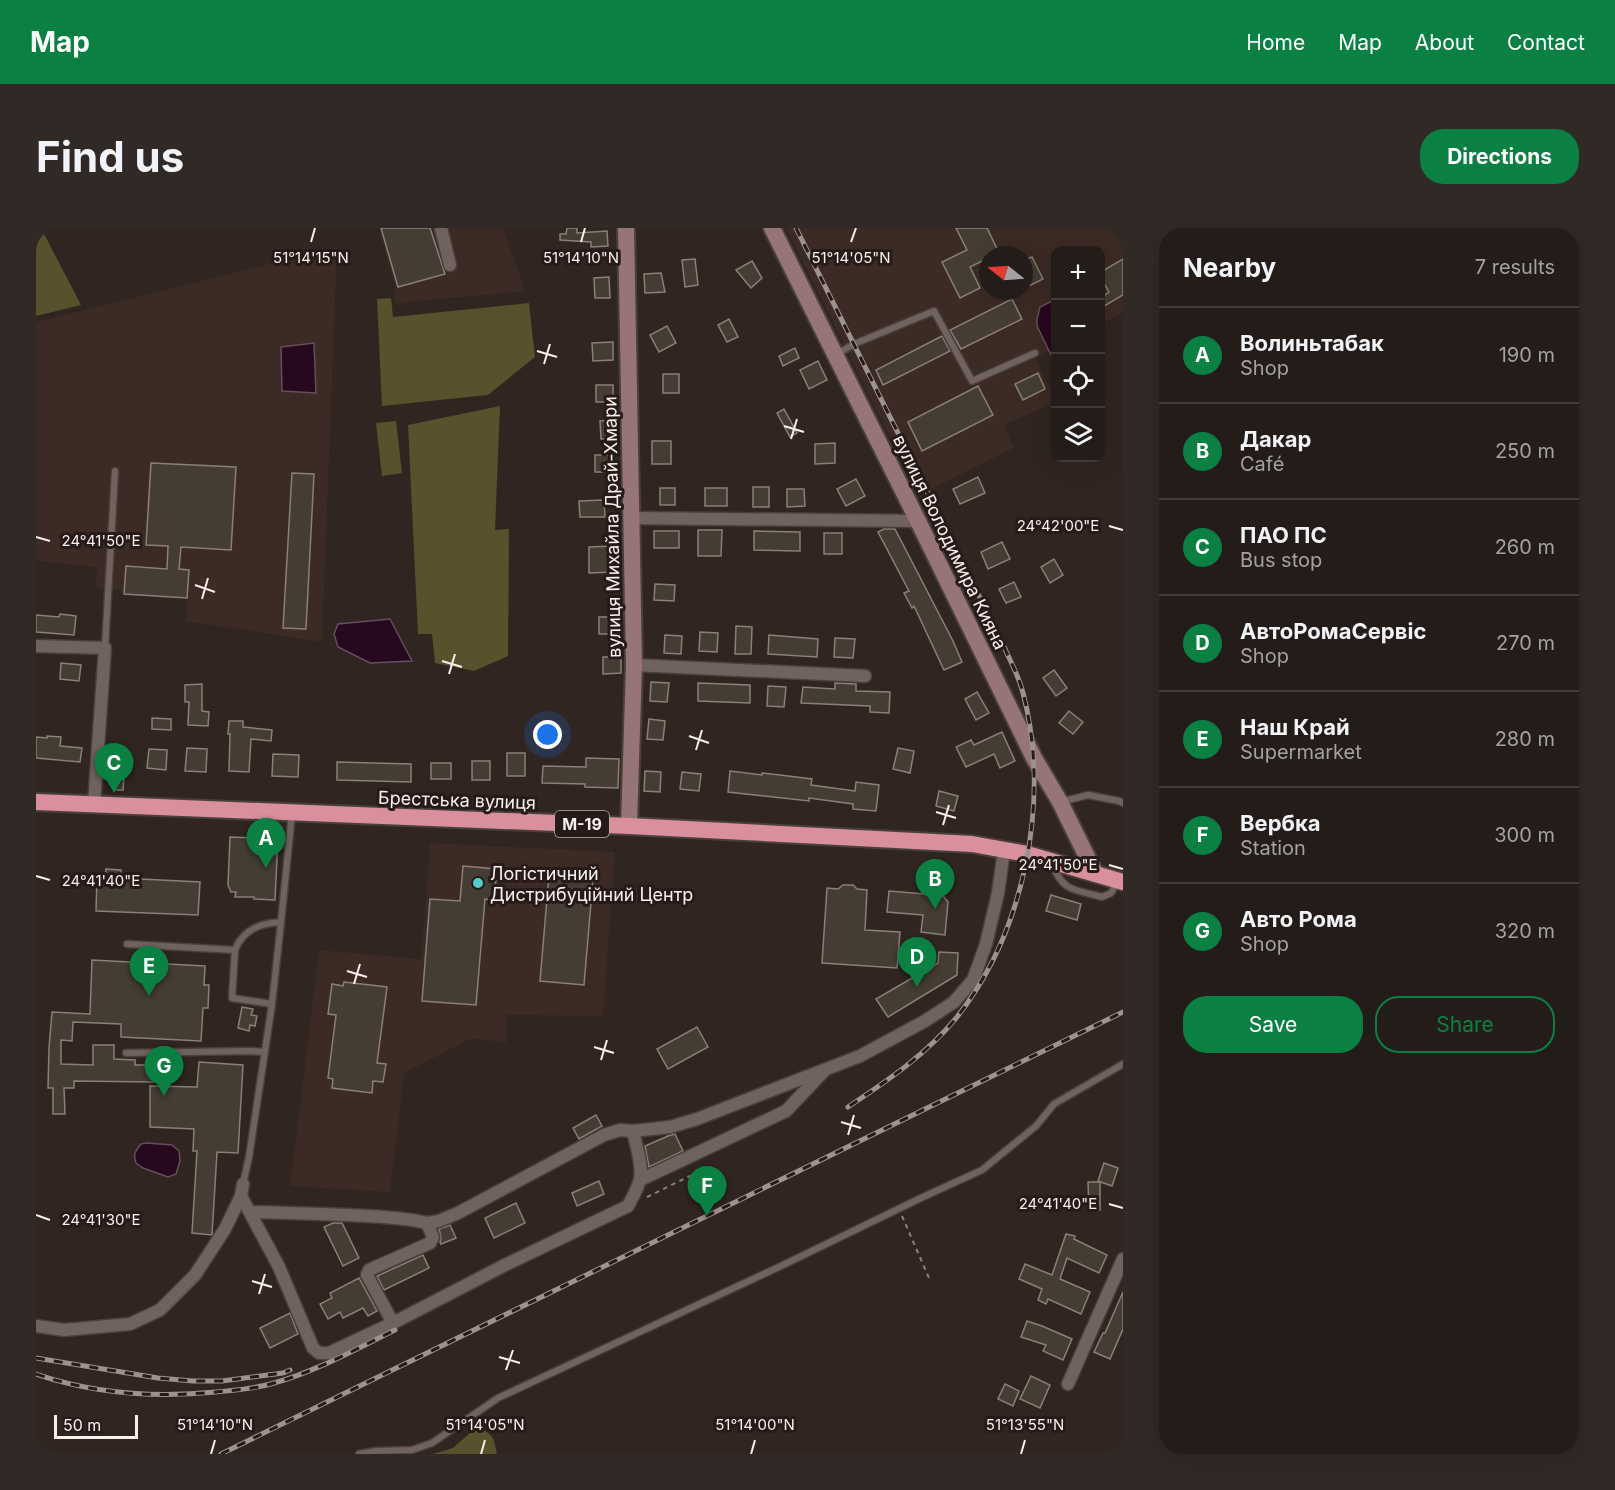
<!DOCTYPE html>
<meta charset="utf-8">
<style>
:root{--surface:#241c19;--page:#302926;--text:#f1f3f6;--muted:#a3a1a2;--line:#413a38;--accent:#0b8043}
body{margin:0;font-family:Inter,sans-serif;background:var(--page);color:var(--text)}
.controls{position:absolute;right:18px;top:18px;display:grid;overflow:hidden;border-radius:12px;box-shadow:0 6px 24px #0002}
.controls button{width:54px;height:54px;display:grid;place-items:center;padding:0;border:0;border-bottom:2px solid var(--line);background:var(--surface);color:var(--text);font:30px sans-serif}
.compass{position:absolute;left:943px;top:18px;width:54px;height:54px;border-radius:50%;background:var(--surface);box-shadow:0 6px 24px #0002;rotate:287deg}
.scale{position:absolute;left:18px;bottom:15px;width:84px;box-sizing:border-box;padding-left:6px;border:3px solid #f8f0ee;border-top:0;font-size:16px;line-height:21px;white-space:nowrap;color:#f8f0ee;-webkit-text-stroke:4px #261b18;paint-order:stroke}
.you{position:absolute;left:512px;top:507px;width:21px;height:21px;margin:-15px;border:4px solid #fff;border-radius:50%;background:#1a73e8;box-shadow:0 0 0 9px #1a73e833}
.badge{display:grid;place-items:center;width:39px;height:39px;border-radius:50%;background:var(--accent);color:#fff;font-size:20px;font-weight:700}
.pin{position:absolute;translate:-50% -50px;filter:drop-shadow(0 2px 3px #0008)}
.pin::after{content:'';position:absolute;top:32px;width:21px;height:18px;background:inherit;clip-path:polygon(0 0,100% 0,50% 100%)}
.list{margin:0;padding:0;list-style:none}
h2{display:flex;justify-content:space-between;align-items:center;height:78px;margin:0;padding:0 24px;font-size:26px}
h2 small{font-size:20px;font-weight:400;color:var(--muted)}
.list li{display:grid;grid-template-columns:39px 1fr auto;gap:18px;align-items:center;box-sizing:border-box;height:96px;padding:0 24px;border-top:2px solid var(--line)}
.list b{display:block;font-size:22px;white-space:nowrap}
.list p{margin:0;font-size:20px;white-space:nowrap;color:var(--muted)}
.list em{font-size:20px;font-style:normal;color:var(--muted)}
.actions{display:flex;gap:12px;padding:18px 24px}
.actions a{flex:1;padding:14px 0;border:2px solid var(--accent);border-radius:24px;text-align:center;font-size:21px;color:var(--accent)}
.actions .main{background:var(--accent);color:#fff}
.icon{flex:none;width:33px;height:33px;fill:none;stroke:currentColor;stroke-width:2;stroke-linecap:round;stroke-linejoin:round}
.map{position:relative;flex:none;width:1087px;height:1226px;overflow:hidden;border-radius:24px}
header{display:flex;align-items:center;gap:36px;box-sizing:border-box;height:84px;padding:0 30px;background:var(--accent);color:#fff}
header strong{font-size:28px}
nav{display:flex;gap:33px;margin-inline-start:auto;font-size:21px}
.intro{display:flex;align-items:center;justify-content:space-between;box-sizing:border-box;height:144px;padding:0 36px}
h1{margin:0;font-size:42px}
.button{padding:15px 27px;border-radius:24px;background:var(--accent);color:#fff;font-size:21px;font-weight:700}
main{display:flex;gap:36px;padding:0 36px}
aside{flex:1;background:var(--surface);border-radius:24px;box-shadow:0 6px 24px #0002}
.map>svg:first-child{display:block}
</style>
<header>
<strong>Map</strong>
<nav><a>Home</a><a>Map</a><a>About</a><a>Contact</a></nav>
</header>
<div class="intro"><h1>Find us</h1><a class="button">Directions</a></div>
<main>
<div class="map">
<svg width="1087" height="1226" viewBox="0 0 1087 1226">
<rect width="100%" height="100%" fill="#302521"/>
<!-- built -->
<g fill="#3c2a24" fill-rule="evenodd">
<polygon points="343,0 467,0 489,63 359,75 359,58"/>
<path d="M750,0H1087V84L1065,96L1064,22H1020L1019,119L1000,130L1019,174L968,197L978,220L883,267ZM952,27H988V63H952Z"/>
<polygon points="301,19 286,414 150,393 151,370 88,366 88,363 60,360 61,339 0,333 0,94"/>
<polygon points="394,615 579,624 567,788 470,787 470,815 436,810 368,845 354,964 254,958 283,722 385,731"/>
</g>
<!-- green -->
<g fill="#57512c">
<polygon points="0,0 5,0 45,77 0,88"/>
<polygon points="355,70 357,89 493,75 499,129 452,167 346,178 341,71"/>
<polygon points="464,178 459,302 473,301 472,428 438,443 399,435 396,406 382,406 372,197"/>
<polygon points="360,193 366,245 346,248 340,195"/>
<path d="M443,1201C458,1205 458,1212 461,1226H397L417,1220L435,1204Z"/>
</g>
<!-- water -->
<g fill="#26081f" stroke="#654e5d" stroke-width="1.5">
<polygon points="1016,73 1019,79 1019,135 1001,98 1001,91 1004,79"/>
<polygon points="278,115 280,165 246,163 245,119"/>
<polygon points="354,391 376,433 334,435 302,419 298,406 302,396"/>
<path d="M111,915L136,917L143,923L144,933L140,946L132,949L107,940L100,935C97,927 99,923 105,916Z"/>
</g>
<!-- building -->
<g fill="#453d34" stroke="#898076" stroke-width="1.5">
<polygon points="345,0 394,0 409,46 362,59"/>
<polygon points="531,0 541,0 541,5 571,3 572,18 555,19 555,14 524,12 524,6 530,6"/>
<polygon points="920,0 951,0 964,27 952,27 952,30 934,39 944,60 924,70 906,34 931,22"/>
<polygon points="996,29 1007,51 991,59 988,53 988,32"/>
<polygon points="659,31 662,57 649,59 646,32"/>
<polygon points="1087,31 1087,67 1065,80 1065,70 1073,64 1065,50 1065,44"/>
<polygon points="716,33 726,50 715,60 700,42"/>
<polygon points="625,45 629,64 609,65 608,46"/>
<polygon points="573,49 574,70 559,70 558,50"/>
<polygon points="976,71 986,91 925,121 914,102"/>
<polygon points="693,91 702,109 691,114 682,97"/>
<polygon points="631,98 640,115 623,124 614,107"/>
<polygon points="906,108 914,123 847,157 840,142"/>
<polygon points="577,114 577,132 557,133 556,115"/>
<polygon points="759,120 763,130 747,138 743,128"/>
<polygon points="782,133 791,152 773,161 764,142"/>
<polygon points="1002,145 1009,161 987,172 979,156"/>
<rect x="627" y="146" width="16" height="19"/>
<rect x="560" y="157" width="17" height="17"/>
<polygon points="942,158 957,187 886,223 872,194"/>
<polygon points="748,181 761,205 754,209 741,185"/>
<polygon points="578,192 579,211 565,211 564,193"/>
<rect x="616" y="213" width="19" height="23"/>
<polygon points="799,215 799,235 779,236 779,216"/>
<rect x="559" y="227" width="18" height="17"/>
<polygon points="115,235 200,239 195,322 145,319 143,341 153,342 151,370 88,366 90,338 131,341 132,318 110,317"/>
<polygon points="256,245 278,246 270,401 247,400"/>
<polygon points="942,249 949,265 924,276 917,261"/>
<polygon points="820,251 829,268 810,278 801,261"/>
<rect x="717" y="259" width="16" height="20"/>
<rect x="624" y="260" width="15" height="17"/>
<rect x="669" y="260" width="22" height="18"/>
<polygon points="751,261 768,261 769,278 751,279"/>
<polygon points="568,272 569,289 544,289 543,273"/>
<polygon points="848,301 859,301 917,413 926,434 908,442 878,378 876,380 868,365 873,363 842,304"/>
<polygon points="662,302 686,302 685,328 662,328"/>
<rect x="618" y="303" width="25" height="17"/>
<polygon points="718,303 764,304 764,323 718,322"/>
<rect x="788" y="305" width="18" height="21"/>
<polygon points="966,314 974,331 952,341 945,324"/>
<polygon points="577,318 578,344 553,345 553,319"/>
<polygon points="1018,331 1027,347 1014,355 1005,339"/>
<polygon points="978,354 985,369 970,375 963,361"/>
<polygon points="619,356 639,357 638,373 618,372"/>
<polygon points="24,386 40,388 38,407 0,404 0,387 23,389"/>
<polygon points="563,389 582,389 583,406 563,406"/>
<polygon points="700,398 716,399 715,426 699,426"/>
<polygon points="664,404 682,405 681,424 663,423"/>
<polygon points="629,407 646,408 645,426 628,425"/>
<polygon points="733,407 782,411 781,429 732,426"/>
<polygon points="799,410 819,411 817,430 798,429"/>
<polygon points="567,429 585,429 585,445 567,446"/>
<polygon points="25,435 45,437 43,453 24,451"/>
<polygon points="1018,442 1031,460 1020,468 1007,450"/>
<polygon points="615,454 633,455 631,474 614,473"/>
<polygon points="662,455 714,457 714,475 662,473"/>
<polygon points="799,455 820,456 820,463 854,464 853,485 834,484 834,478 765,475 767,459 799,461"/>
<polygon points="166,456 166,483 173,484 172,498 152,497 153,474 149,474 149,457"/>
<polygon points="732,458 750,459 748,479 731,478"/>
<polygon points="941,464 953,485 940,492 929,471"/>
<polygon points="1033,483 1047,494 1037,506 1023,495"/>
<polygon points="116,490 135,491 135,502 116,501"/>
<polygon points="613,491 629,493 627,512 611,511"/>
<polygon points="193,493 207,493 207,499 236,502 235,513 215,511 213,544 193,543 194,506 192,506"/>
<polygon points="966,504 979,533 964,540 958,526 930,539 920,519 935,512 938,517"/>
<polygon points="11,508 25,509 24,518 46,520 44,534 0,530 0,509 11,510"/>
<polygon points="151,520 171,521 170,544 149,543"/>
<polygon points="862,520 878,523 874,545 857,541"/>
<polygon points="113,521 131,522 130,542 111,540"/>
<rect x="471" y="525" width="18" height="23"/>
<polygon points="237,526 263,527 262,549 236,548"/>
<polygon points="550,530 583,531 582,560 549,559 549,556 506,555 507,538 550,539"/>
<rect x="436" y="533" width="18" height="19"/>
<polygon points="301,534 375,536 375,554 301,552"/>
<polygon points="81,535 89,536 87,562 78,562"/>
<rect x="395" y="535" width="20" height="16"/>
<polygon points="609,543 625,544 624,564 608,563"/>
<polygon points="694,543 726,547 726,545 744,547 776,551 775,557 819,563 820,554 843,557 840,583 817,581 817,576 773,570 773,573 692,564"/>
<polygon points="646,544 665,546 663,563 644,561"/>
<polygon points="903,563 922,568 918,583 900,578"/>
<polygon points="220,608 242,609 239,672 218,671 218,669 199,669 200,664 195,664 192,657 194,609 220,610"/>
<polygon points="427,638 461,641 458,672 449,671 440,777 386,773 394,671 424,673"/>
<polygon points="70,641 85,642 85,650 164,654 162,687 60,683 61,649 69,649"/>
<polygon points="513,647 557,651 548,757 504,753"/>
<polygon points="807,657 817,657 821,661 831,662 829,702 864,704 861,740 786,735 791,660 802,661"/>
<polygon points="889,661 904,664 912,674 909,707 885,704 887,687 851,684 853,663 889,666"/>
<polygon points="1015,667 1045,676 1041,692 1010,683"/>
<polygon points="903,724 922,725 921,747 852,789 840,771 902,735"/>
<polygon points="56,732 169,738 168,757 173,757 172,780 167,780 165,813 85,809 85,796 37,794 36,813 25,812 25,836 57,837 57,817 78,817 78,831 99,832 99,837 119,837 118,854 38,853 38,860 28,860 29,886 17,886 17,860 12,860 13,820 16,784 54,786"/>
<polygon points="308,754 351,759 341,835 350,836 347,854 337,853 336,865 296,860 297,851 292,850 300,787 292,786 296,756 307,758"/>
<polygon points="206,779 217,781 215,787 221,788 219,798 214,797 213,803 202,800"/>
<polygon points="661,799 672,819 632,841 621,821"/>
<polygon points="163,834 207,837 202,925 181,924 176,1007 156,1005 161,923 157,923 158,901 114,899 114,858 161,859"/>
<polygon points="560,887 566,898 543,911 537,900"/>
<polygon points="639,906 647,923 613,939 609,918 632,908"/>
<polygon points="1068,935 1082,940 1076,958 1062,953"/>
<polygon points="563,953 568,966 541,978 536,965"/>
<polygon points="1052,954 1064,954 1064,982 1053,982"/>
<polygon points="480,975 489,995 458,1010 449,990"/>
<polygon points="297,995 306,995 323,1030 307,1038 288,999"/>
<polygon points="414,997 420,1010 405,1016 404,1014 405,1009 403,1001"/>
<polygon points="1030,1006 1039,1008 1038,1011 1071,1027 1063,1045 1031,1030 1024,1051 1054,1064 1045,1086 1012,1071 1010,1076 1002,1072 1006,1061 983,1051 989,1036 1016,1047"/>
<polygon points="387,1027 393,1040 348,1062 341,1048"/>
<polygon points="323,1050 341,1083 332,1088 327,1080 307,1090 304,1084 292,1091 284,1076 296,1070 294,1065"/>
<polygon points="1087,1064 1087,1101 1074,1131 1058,1124 1067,1105 1069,1105"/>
<polygon points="254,1085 262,1106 234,1120 224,1100"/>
<polygon points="991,1093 1006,1098 1036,1111 1027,1132 1007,1123 1010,1117 985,1109"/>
<polygon points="995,1148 1014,1157 1004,1180 984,1171"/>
<polygon points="969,1156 983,1163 977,1178 962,1171"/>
</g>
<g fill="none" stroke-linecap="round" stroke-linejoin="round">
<!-- service casing -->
<g stroke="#49403c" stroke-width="9">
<g id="service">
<polyline points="801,126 818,116 898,83 936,153 999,125"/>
<polyline points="69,420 79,243"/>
<polyline points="1024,574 1052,567 1083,573 1087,575"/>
<path d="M1016,636C1028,665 1038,661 1066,669L1075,665L1082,653"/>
<path d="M91,716L199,722C207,701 225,695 245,694L256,585"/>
<polyline points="199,722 196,770 236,776"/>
<polyline points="90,825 214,823 229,824"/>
<polyline points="207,956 213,929 236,776 245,694"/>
<polyline points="323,1226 340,1223 376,1222 396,1215 462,1170 745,1038 887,969 946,942 1000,898 1018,876 1087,836"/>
</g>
</g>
<!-- minor casing -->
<g stroke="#49403c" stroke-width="15">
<g id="minor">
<polyline points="405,0 414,37"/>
<polyline points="596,290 882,293"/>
<polyline points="0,418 69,420 58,576"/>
<polyline points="598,437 829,448"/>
<polyline points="604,952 750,883 787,844"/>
<path d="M207,956L205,968L243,1039L277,1120L283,1125H293L357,1095L469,1037L592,978C596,970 602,961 604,951C607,937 600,918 597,903"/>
<path d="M214,984C253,985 292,986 331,988C351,989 371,990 391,995"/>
<polyline points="357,1095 331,1047 333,1042 394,1015 397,1009 391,995 403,993 422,985 568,907 584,902 597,903 634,899 661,891 824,828 889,793 918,774 937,752 950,716 962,665 968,622"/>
<polyline points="0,1098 28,1102 94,1096 124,1082 159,1047 189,1001 205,968"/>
<polyline points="1032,1156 1087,1031"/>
</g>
</g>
<!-- secondary casing -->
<g stroke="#49403c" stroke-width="20">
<g id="secondary">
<polyline points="590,0 598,437 593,598"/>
<polyline points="736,0 882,293 998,530 1024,574 1059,645"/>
</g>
</g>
<!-- trunk casing -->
<g stroke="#49403c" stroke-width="20">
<polyline id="trunk" points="0,574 593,598 936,616 991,626 1087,654"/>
</g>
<!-- path -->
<g stroke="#8b827f" stroke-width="2" stroke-dasharray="4.5 4.5" stroke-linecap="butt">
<polyline points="611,969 654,948 662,970 668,981"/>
<polyline points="866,988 893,1050"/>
</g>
<!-- service -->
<use href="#service" stroke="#70635f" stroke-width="6"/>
<!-- minor -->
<use href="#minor" stroke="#70635f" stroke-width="12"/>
<!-- secondary -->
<use href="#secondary" stroke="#977476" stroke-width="16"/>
<!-- trunk -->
<use href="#trunk" stroke="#d9909c" stroke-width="16"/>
<!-- rail casing -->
<g stroke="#9c9290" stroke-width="5">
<g id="rail">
<path d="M760,0L966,414C973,431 983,448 987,465C1015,571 989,703 921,789C891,826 851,853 812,879"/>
<polyline points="0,1130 122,1150 157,1153 186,1153 247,1145 254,1142"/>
<path d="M0,1146C59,1166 118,1170 180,1164C200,1162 219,1161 238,1155C281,1143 320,1121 359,1102"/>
<polyline points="185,1226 1087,784"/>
</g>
</g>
<!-- rail -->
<use href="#rail" stroke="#261b18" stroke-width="3" stroke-dasharray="9" stroke-linecap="butt"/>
</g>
<!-- ticks -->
<path fill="none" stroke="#f8f0ee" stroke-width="2" d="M275,14L279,0M545,14L549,0M815,14L820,0M501,123L521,129M508,136L514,116M748,198L768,204M755,211L761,191M1073,298L1087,302M0,309L14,313M159,357L179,364M166,371L172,350M406,433L426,439M413,446L419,426M653,508L673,515M660,522L666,502M900,584L920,590M907,597L913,577M1073,637L1087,641M0,648L14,652M311,743L331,749M318,756L324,736M558,819L578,825M565,832L571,812M805,894L825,900M812,907L818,887M1073,976L1087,980M0,987L14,992M216,1053L236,1059M223,1066L229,1046M463,1129L484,1135M470,1142L477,1122M175,1226L179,1212M445,1226L449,1212M715,1226L719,1212M985,1226L989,1212"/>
<!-- markers -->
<circle fill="#53cdca" stroke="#261b18" stroke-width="2" cx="442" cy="655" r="6"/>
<g text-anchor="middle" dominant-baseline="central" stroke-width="6" stroke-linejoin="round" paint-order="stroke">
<!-- shield labels -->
<rect fill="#261b18" stroke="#b9b0ae" stroke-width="1.5" x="519" y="583" width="54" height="26" rx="4.5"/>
<g font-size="16" font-weight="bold" fill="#f8f0ee">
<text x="546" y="596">М-19</text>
</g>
<!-- street labels -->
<g font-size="18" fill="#f8f0ee" stroke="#261b18">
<text transform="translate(576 299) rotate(-91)">вулиця Михайла Драй-Хмари</text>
<text transform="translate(914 314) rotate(64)">вулиця Володимира Кияна</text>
<text transform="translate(421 572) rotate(2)">Брестська вулиця</text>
</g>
<!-- poi labels -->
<g font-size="18" fill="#f8f0ee" stroke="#261b18" text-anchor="start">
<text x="454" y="645">Логістичний<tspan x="454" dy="21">Дистрибуційний Центр</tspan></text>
</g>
</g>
<g font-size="15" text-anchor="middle" fill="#f8f0ee" stroke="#261b18" stroke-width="6" stroke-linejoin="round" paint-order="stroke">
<text x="275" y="35">51°14'15"N</text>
<text x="545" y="35">51°14'10"N</text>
<text x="815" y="35">51°14'05"N</text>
<text x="1022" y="303">24°42'00"E</text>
<text x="65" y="318">24°41'50"E</text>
<text x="1022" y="642">24°41'50"E</text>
<text x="65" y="658">24°41'40"E</text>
<text x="1022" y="981">24°41'40"E</text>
<text x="65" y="997">24°41'30"E</text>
<text x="179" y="1202">51°14'10"N</text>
<text x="449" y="1202">51°14'05"N</text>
<text x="719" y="1202">51°14'00"N</text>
<text x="989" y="1202">51°13'55"N</text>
</g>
</svg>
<div class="controls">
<button>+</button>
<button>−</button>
<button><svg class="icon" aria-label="locate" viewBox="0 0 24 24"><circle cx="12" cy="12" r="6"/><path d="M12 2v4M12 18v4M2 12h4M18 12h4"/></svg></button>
<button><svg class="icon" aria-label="layers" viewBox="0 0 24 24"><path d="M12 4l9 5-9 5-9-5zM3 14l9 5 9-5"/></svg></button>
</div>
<svg class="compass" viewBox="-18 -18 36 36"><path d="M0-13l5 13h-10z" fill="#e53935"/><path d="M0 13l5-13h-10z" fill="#a3a1a2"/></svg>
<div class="scale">50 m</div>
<div class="you"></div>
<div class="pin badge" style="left:230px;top:640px">A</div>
<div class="pin badge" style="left:899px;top:681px">B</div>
<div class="pin badge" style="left:78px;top:565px">C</div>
<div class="pin badge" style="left:881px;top:759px">D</div>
<div class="pin badge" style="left:113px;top:768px">E</div>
<div class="pin badge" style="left:671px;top:988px">F</div>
<div class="pin badge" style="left:128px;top:868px">G</div>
</div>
<aside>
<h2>Nearby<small>7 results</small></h2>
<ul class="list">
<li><span class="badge">A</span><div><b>Волиньтабак</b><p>Shop</p></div><em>190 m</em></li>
<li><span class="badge">B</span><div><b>Дакар</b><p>Café</p></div><em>250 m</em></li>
<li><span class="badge">C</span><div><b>ПАО ПС</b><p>Bus stop</p></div><em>260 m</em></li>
<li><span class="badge">D</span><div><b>АвтоРомаСервіс</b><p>Shop</p></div><em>270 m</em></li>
<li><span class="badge">E</span><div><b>Наш Край</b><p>Supermarket</p></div><em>280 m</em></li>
<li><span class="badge">F</span><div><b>Вербка</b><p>Station</p></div><em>300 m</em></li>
<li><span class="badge">G</span><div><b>Авто Рома</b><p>Shop</p></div><em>320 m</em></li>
</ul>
<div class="actions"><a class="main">Save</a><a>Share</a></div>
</aside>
</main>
